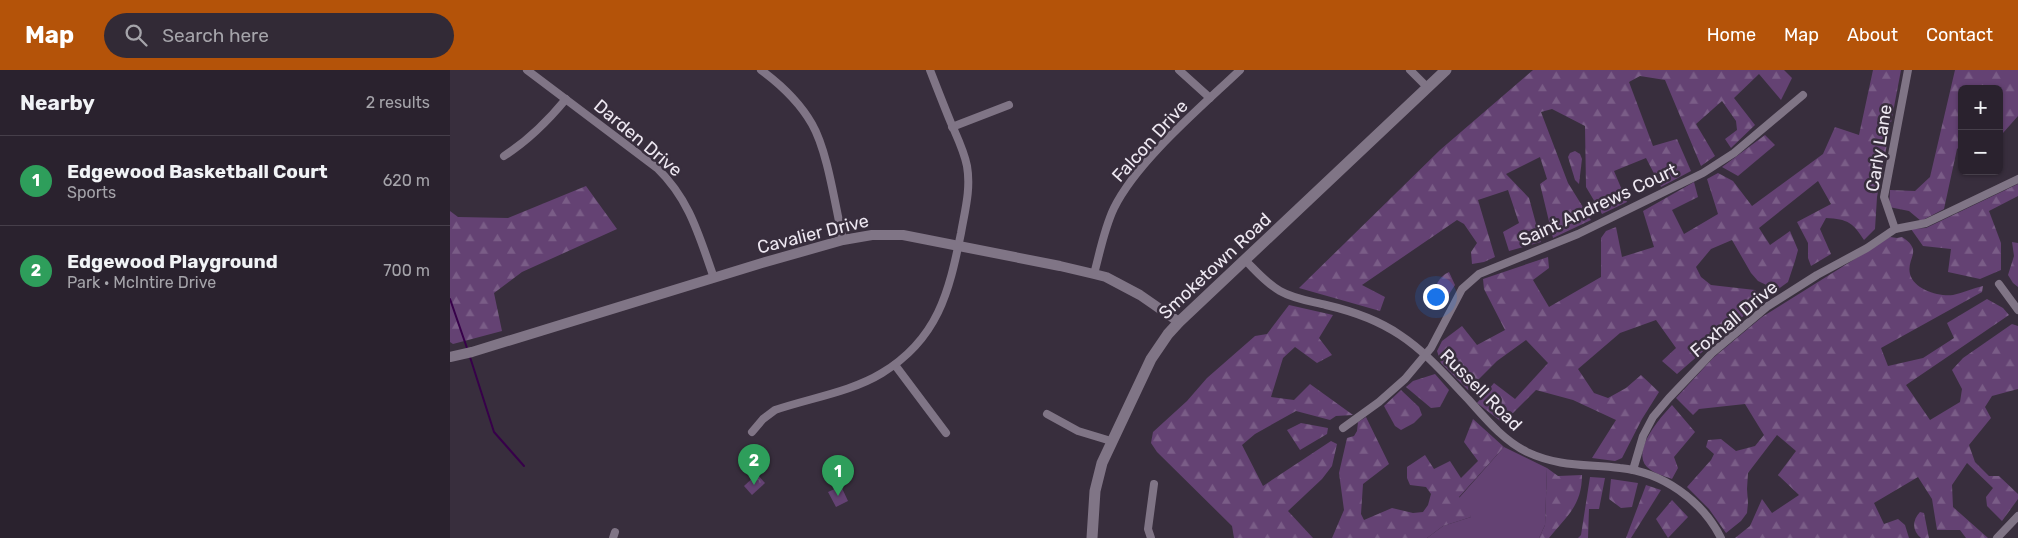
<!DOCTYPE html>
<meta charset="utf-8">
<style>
:root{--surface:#2a222e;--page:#322a36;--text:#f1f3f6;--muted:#a5a4aa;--line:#463f4a;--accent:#b45309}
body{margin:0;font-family:Rubik,sans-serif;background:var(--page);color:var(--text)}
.controls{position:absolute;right:15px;top:15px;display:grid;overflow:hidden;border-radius:8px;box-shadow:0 1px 4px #0004}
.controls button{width:45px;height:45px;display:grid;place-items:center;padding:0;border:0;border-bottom:1px solid var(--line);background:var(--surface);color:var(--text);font:25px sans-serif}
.you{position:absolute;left:985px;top:226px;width:18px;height:18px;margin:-12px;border:4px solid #fff;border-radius:50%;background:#1a73e8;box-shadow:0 0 0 8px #1a73e833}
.badge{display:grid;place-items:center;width:32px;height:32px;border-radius:50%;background:var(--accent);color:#fff;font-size:16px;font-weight:700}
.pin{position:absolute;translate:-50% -41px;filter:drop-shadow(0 1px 2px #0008)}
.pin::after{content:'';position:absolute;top:26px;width:18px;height:15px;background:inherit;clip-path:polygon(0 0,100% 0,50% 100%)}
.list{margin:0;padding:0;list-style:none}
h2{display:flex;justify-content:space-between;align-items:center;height:65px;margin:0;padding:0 20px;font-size:21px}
h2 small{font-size:16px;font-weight:400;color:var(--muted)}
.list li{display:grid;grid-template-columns:32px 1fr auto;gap:15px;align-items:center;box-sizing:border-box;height:90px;padding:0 20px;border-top:1px solid var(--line)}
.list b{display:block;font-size:19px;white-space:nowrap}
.list p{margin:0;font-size:16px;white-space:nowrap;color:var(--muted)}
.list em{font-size:16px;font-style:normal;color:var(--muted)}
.icon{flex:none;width:28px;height:28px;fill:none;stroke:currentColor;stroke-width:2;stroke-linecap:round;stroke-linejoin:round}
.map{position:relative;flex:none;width:1568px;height:468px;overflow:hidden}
header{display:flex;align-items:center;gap:30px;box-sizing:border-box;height:70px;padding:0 25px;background:var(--accent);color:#fff}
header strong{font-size:24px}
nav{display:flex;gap:28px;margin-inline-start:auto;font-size:18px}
.search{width:350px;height:45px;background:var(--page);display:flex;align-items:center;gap:12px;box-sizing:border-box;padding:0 18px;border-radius:28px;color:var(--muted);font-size:19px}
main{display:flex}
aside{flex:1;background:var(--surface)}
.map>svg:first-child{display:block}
</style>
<header>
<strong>Map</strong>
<div class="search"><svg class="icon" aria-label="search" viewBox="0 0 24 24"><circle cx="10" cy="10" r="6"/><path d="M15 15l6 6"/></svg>Search here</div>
<nav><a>Home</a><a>Map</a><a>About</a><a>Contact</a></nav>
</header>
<main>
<aside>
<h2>Nearby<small>2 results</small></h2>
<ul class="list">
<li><span class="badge" style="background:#2e9e5b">1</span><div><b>Edgewood Basketball Court</b><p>Sports</p></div><em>620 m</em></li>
<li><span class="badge" style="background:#2e9e5b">2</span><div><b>Edgewood Playground</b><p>Park · McIntire Drive</p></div><em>700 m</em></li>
</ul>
</aside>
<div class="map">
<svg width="1568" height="468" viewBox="0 0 1568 468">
<defs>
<pattern id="forest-firs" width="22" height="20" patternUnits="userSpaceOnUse" patternTransform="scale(1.25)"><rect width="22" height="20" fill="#644273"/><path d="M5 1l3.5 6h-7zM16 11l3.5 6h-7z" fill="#7a5d87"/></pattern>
<pattern id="park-crowns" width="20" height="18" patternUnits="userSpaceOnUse" patternTransform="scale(1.25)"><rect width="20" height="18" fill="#644273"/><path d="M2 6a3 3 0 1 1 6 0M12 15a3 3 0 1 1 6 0" fill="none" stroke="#7a5d87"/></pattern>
</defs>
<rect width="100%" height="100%" fill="#382e3d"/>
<!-- grass -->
<g fill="#644273">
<polygon points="1054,377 1097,398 1095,455 1089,468 977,468 993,456 1021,447 1009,428"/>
<polygon points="391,416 398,431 386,437 378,422"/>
</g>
<!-- forest -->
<g fill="url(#forest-firs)">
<polygon points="1083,0 1334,0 1342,8 1331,30 1309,4 1284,28 1305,55 1281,78 1275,69 1287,60 1286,51 1272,31 1246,54 1265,86 1251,96 1215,10 1190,6 1179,12 1203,76 1227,69 1241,101 1211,117 1196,88 1164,101 1177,132 1152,144 1136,117 1135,56 1102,39 1091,42 1118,113 1141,150 1103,168 1090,114 1097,109 1090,87 1056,104 1079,128 1091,172 1059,181 1053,162 1069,153 1058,120 1028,130 1045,187 1034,192 1022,194 1021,182 1027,173 1014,154 1007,150 912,215 935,227 930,241 849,218 990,80"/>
<path d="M1423,0H1451L1427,127L1425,159L1414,170C1403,153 1398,149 1376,148L1370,159L1381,184L1361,196L1358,188V173L1347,152L1381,134L1368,111L1309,158L1320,175L1340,161L1348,180L1345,191L1338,212L1327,220L1308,211L1301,203L1282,170L1261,179L1246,197L1251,207L1261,215L1305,220L1314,228L1227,304L1212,291L1226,278L1206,250L1170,263L1128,299L1144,323L1158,328L1176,318L1191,305L1209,322L1192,349L1172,388L1165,391L1142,388L1166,350L1123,330L1086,320L1053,353L1027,333L1044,313L1065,329L1098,293L1076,270L1047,291L1018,320L991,293L987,281L992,271L1012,256L1027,275L1055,260L1034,219L1033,209L1098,187L1099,198L1083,210L1099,237L1151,207V168L1156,161L1166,157L1172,187L1204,177L1193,141L1244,112L1248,127L1222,140L1234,164L1268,144L1257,109L1268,103L1283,111L1302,136L1373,84L1385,57L1409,65Z"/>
<polygon points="1505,0 1568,0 1568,46 1553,63 1549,61 1549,19 1512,19 1512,75 1507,79 1494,139 1471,151 1459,141 1439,137 1440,120 1465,121 1480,107"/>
<polygon points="1315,65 1325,75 1288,106 1272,97"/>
<polygon points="1125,81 1130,84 1132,89 1129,114 1125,110 1118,87 1120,83"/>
<polygon points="1568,114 1568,126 1539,141 1551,173 1551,200 1530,209 1498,202 1501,179 1473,176 1461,159 1476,158"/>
<polygon points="136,116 167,159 72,202 44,223 52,261 3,274 0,272 0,141 8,147 58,148"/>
<path d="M1440,167L1447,168L1452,167C1474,181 1456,188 1460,204C1464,220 1490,227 1503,225C1513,223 1523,218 1533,216L1532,222L1431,278L1438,296L1473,288L1504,268L1497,253L1537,229L1553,238L1559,245L1456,315L1480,350L1510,332L1512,319L1502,300L1513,288L1562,254L1568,256V319L1542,326L1535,337L1541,348L1519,375L1525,392L1539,406H1549L1568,424V429L1552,451L1537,436L1536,427L1543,418L1517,393L1502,415L1503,437L1538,468H1516L1510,460H1487L1482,429L1468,407L1424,433L1434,454L1448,449L1455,455L1459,468H1285L1300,456L1312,429L1322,443L1349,425L1328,405L1346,381L1327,365L1298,403L1297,419L1298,433L1297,443L1291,451L1276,463L1259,439L1237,417L1261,390L1264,384L1256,377L1258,370L1271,369L1286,381L1305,376L1314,365L1295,334L1249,339L1243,345L1226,328L1263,288L1312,247Z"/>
<polygon points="1562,172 1568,173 1568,217 1563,213 1558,205 1564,186"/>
<path d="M999,202L1005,215L990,238L982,227C985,217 988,207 999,202Z"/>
<polygon points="839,235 883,245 869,268 882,285 867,293 845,277 833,288 821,327 844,330 860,314 903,345 886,346 880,350 846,341 805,364 792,375 813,416 881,371 887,374 882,396 872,409 838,441 863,468 784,468 782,456 707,382 701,373 703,362 737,331 757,308 805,266 817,264"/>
<polygon points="985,304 999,320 990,337 981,338 956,317 963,311"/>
<polygon points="951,320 969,337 972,345 964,353 951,360 945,356 934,336"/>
<path d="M1222,335L1245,362L1224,387L1228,398L1222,409C1214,406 1203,403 1197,397C1181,380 1211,347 1222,335Z"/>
<polygon points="916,347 939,394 913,414 911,444 914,450 942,438 963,443 973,442 978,435 981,424 976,417 960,415 957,408 957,397 975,385 984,399 1000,391 1011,408 1028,391 1014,372 1023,349 1054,377 1009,427 1017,435 1021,447 993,456 977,468 882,468 894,440 889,403 897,368 904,366 907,361 908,352"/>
<polygon points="851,353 878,358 877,364 850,380 837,360"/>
<path d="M1097,398L1108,406L1132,405C1132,435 1117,446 1099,468H1089L1095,455Z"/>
<polygon points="1140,407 1155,408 1149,439 1139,439 1138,468 1128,468 1131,465"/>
<polygon points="1161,409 1188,413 1182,437 1171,438 1159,429"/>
<polygon points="1196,415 1211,420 1181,468 1176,468"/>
<polygon points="1222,430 1238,447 1218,468 1206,449"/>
<path d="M1470,442L1474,443L1479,468H1471C1462,461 1462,450 1470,442Z"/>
</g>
<!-- park -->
<polygon fill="url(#park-crowns)" points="307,404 315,413 302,425 294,416"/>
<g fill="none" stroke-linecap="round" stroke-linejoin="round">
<!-- stream -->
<g stroke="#37004a" stroke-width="2">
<polyline points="0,229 17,278"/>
<polyline points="20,287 44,362 74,396"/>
</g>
<!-- minor -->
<g stroke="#807586" stroke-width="8">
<path d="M77,0L207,98C240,130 249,166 264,208"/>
<path d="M311,0C330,14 350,33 362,54C378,82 385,136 393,170"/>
<polyline points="729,0 760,28"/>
<polyline points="960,0 977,17"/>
<polyline points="502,57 559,35"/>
<path d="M54,86C79,70 97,52 116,29"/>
<polyline points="1445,159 1434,127 1458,0"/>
<path d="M796,191C807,202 816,213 830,221C844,229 860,231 876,235C902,241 928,250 950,265C976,282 997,307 1018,329C1036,349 1053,370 1077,382C1109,397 1136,394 1170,398C1212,402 1252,430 1271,468"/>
<path d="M644,204C650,182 654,159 664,138C687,91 751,37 790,0"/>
<polyline points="1549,214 1568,240"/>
<polyline points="445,295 496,363"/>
<polyline points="597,344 628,361 661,371"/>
<polyline points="893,358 929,332 955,309 981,278 1012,219 1029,204 1128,164 1253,103 1284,83 1353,25"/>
<path d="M302,362L313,349L325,340C360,328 401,322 432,303C488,269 499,222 511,163C515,140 521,119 517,96C514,81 507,67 501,53C494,36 487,18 480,0"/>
<polyline points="1183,400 1193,366 1203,347 1219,328 1262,283 1318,236 1367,205 1417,178 1445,159 1476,153 1568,109"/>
<polyline points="163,468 165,462"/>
<polyline points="701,468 698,459 704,414"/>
<polyline points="1547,468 1568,446"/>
</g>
<!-- tertiary -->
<polyline stroke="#807586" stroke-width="10" points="0,287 22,282 312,193 393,170 422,165 453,165 610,196 644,204 656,207 690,225 729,252"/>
<!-- secondary -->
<polyline stroke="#807586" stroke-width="11" points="642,468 645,421 652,393 701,289 718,264 729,252 996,0"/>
</g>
<g text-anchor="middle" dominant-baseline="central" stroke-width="5" stroke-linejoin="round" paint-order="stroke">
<!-- street labels -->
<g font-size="18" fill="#eee8f2" stroke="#382e3d">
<text transform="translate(188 68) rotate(40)">Darden Drive</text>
<text transform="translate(700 71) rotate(-48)">Falcon Drive</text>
<text transform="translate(1429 78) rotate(-81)">Carly Lane</text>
<text transform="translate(1148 135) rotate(-25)">Saint Andrews Court</text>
<text transform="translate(363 164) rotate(-14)">Cavalier Drive</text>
<text transform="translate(765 196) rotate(-43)">Smoketown Road</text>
<text transform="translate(1284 249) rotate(-40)">Foxhall Drive</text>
<text transform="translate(1031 320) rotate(45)">Russell Road</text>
</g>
</g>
</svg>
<div class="controls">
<button>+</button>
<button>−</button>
</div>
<div class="you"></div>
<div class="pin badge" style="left:388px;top:426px;background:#2e9e5b">1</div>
<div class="pin badge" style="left:304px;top:415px;background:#2e9e5b">2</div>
</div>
</main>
